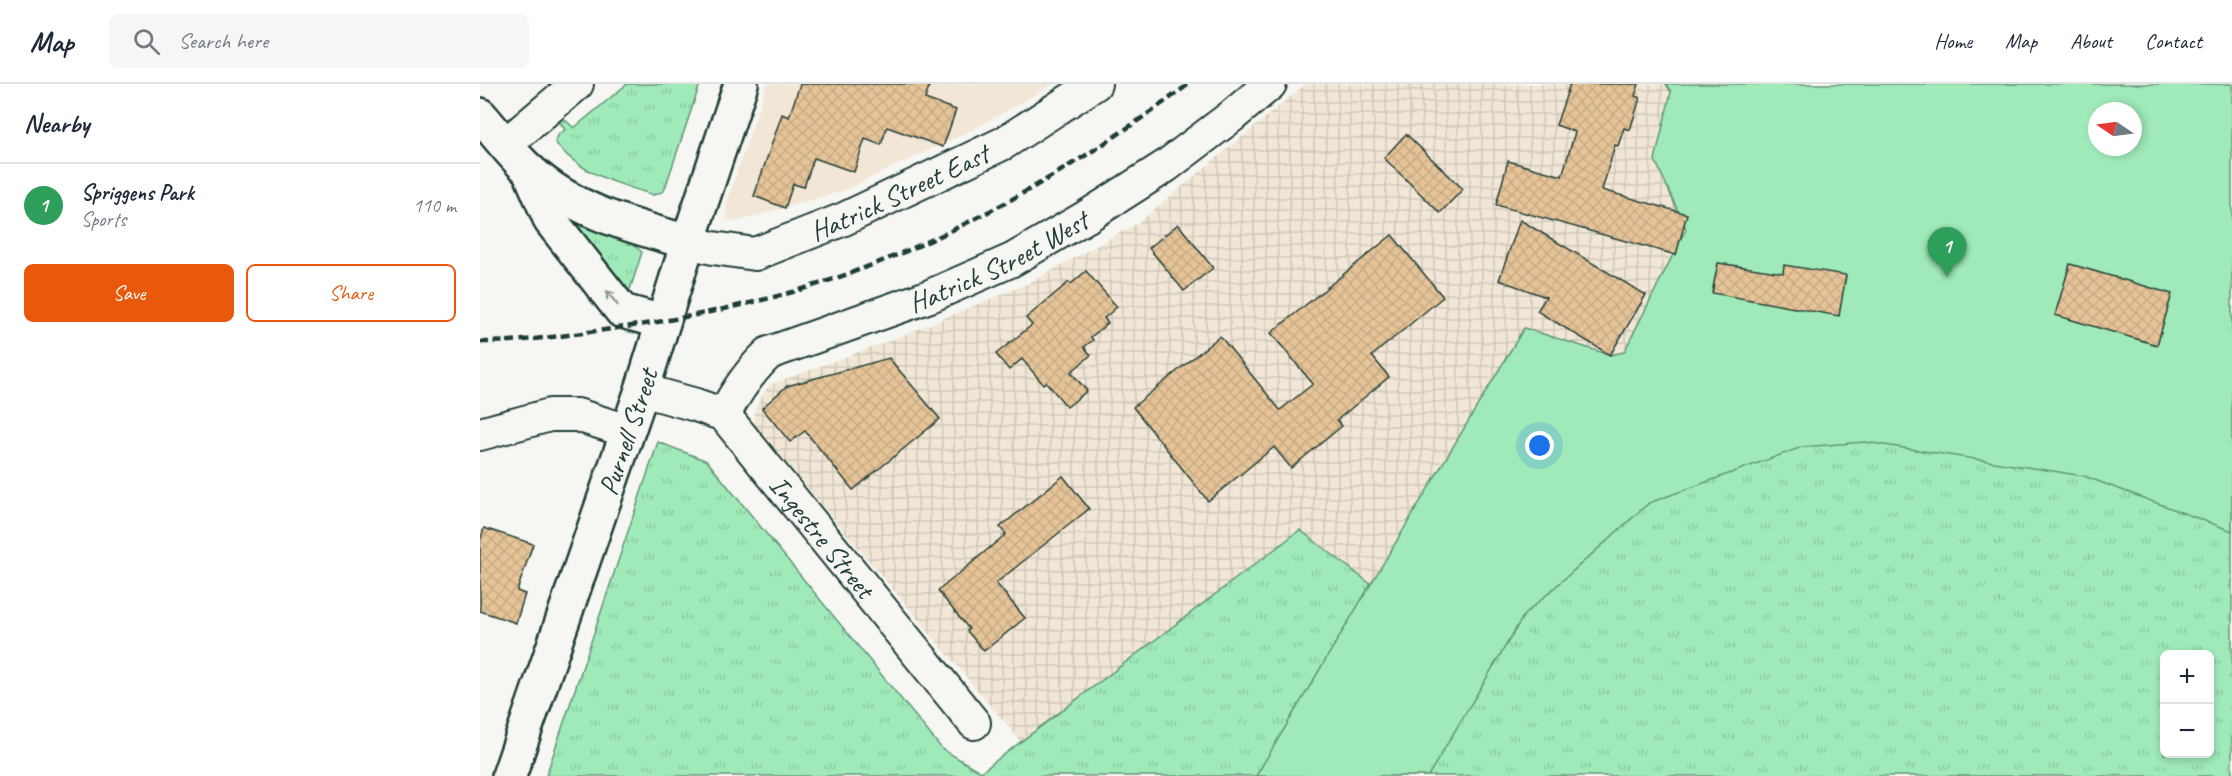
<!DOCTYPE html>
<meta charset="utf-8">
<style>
:root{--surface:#fff;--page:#f6f6f7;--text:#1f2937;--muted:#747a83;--line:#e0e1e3;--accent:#ea580c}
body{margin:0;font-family:Caveat,sans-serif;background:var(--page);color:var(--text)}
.controls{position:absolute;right:18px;bottom:18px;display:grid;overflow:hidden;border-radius:9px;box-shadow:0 3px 9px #0003}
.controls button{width:54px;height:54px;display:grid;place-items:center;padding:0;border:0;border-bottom:2px solid var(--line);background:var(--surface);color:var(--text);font:30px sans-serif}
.compass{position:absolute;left:1608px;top:18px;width:54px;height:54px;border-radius:50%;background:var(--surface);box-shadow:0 3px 9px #0003;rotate:283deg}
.you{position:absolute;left:1060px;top:362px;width:21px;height:21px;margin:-15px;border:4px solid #fff;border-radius:50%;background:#1a73e8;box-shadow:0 0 0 9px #1a73e833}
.badge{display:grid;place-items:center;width:39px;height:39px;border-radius:50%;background:var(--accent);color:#fff;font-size:20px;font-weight:700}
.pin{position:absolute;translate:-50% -50px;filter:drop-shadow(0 2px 3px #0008)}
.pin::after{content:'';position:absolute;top:32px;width:21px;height:18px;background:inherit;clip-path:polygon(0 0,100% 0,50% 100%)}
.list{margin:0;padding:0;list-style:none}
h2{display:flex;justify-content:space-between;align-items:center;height:78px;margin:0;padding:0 24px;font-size:26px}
h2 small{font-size:20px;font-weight:400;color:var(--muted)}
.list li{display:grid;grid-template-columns:39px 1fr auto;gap:18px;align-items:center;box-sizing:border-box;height:84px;padding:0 24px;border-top:2px solid var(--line)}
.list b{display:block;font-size:22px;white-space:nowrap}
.list p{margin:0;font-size:20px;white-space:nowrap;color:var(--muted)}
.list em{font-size:20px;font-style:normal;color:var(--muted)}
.actions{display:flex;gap:12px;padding:18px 24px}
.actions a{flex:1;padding:14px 0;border:2px solid var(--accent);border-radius:9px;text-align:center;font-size:21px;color:var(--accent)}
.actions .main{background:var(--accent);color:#fff}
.icon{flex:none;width:33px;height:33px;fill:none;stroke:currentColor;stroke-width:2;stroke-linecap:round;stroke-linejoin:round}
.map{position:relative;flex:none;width:1752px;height:692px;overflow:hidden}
header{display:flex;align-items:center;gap:36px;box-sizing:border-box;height:84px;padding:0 30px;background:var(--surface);border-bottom:2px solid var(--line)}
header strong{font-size:28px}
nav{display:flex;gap:33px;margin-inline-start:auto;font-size:21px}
.search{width:420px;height:54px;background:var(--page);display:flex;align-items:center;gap:15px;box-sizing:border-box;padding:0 21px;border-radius:9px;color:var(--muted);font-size:22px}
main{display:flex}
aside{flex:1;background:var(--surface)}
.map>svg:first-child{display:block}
</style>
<header>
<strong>Map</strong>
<div class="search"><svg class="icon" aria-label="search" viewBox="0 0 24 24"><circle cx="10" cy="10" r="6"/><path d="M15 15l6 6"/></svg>Search here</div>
<nav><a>Home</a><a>Map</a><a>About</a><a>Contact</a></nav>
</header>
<main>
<aside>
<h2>Nearby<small></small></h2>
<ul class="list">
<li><span class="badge" style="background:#2e9e5b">1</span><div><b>Spriggens Park</b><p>Sports</p></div><em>110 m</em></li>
</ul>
<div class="actions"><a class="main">Save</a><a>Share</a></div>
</aside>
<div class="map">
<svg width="1752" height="692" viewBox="0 0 1752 692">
<defs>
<pattern id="industrial-grid" width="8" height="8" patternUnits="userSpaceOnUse" patternTransform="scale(1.5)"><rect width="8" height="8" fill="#f2e7d7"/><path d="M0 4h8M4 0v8" fill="none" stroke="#cfc7b9"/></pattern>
<pattern id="grass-tufts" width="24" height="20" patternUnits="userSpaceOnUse" patternTransform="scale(1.5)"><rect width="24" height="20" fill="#a0eab9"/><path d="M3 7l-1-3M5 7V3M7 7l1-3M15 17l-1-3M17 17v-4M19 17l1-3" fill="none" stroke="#89caa0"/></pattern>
<pattern id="building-cross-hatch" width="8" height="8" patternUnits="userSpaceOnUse" patternTransform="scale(1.5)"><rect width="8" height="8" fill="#e7c498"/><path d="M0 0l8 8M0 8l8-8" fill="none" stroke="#c6a984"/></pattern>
</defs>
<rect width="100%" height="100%" fill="#f6f6f2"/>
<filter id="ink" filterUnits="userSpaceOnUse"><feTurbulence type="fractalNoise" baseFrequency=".0167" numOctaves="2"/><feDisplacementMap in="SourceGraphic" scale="12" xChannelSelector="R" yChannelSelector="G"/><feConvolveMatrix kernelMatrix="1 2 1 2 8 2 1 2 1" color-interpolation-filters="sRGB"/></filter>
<g filter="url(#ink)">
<!-- built -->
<polygon fill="#f2e7d7" points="287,0 574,0 494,45 362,107 256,138 246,135 247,117"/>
<!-- industrial -->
<polygon fill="url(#industrial-grid)" points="826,0 1186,0 1191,8 1175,76 1206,145 1134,289 892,501 819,446 541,658 274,340 275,324 289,301 409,257 549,199 658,139"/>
<!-- grass -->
<g fill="url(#grass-tufts)" stroke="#609476" stroke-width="1.5" fill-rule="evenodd">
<path d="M147,0H220L184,107L174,111C138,100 98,89 75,58L79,50L85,46L79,37L82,33L94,44Z"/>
<polygon points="86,136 152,160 162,168 148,212"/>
<path d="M1465,242L1752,325V692H66L178,358L227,377L462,665L501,688L820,446L892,501L1134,289L1321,244ZM1684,570H1730V670H1684Z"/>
</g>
<!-- pitch -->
<path fill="#a0eab9" stroke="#609476" stroke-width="1.5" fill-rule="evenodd" d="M1186,0H1752V447L1604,392L1385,358L1322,363L1169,419L1044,531L948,692H776L1044,244L1130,271L1144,268L1206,145L1175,76L1191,8ZM1617,27H1653V63H1617Z"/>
<!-- building -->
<g fill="url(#building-cross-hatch)" stroke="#1f3d34" stroke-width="1.5">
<polygon points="320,0 450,0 445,15 476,26 463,63 407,43 401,61 385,55 374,88 334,74 324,103 313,100 305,124 274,112 302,30 309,33"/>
<polygon points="1090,0 1159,0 1155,12 1160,14 1150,46 1144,44 1138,62 1135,61 1122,106 1207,130 1196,171 1016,121 1028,77 1082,92 1095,48 1076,41"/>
<polygon points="926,50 983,105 960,129 904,74"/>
<polygon points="1040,136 1166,211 1130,271 1057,227 1066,213 1019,196"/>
<polygon points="698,140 733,184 704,207 669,164"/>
<polygon points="912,151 963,213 892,272 909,293 857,336 862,342 811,384 794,363 728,417 653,323 740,252 800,326 833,300 791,249"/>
<polygon points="1238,179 1303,189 1304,181 1366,191 1359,232 1232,209"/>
<polygon points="1590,180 1692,210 1677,261 1575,231"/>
<polygon points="606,187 637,223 624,234 628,239 611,253 613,256 604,263 611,271 591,288 607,307 587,323 566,298 563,300 542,275 529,286 516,270 552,241 546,234 589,198 591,200"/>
<polygon points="409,274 460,335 373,406 325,347 310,358 282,324 307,302"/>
<polygon points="583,392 609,425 516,499 545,534 504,567 487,547 489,545 458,507 526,450 520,443"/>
<polygon points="4,444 53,460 37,507 45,510 36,539 0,527 0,457"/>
</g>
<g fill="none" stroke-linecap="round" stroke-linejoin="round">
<!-- minor casing -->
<g stroke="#1f3d34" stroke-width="36">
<g id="minor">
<polyline points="25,61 97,0"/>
<path id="s1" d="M208,158L233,164L275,170L364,135L524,59L615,0"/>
<path id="s2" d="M162,306L216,321L244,331L494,639"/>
<path id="s3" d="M244,331C256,307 269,288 289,269L450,212L532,176L606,133L686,82L752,32L790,0"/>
<polyline points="0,350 70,331 97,331 147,347"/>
</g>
</g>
<!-- secondary casing -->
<g stroke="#1f3d34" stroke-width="38">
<g id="secondary">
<path d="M0,31C16,49 31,70 49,86C93,127 151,142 208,158"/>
<polyline points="50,88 71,137 142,227 183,238"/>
<path id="s4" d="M29,692L162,306L208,158L261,0"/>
</g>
</g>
<!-- minor -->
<use href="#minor" stroke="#f6f6f2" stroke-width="32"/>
<!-- secondary -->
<use href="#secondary" stroke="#f6f6f2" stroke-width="33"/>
<!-- rail -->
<path stroke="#1f3d34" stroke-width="4.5" stroke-dasharray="9 4.5" stroke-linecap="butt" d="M0,258C44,258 87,251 131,245C191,237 250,225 309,209C455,167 588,90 709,0"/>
</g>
<!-- one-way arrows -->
<defs><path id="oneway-shaft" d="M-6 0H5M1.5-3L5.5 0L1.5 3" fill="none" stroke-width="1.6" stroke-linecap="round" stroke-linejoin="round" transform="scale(1.5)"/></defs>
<use stroke="#8a9a93" href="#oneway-shaft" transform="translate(132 214) rotate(-128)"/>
</g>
<g text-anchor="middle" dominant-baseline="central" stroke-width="4.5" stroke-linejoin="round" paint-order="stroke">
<!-- street labels -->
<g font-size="28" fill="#1f3d34" stroke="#f6f6f2">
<text stroke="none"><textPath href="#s1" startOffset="225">Hatrick Street East</textPath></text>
<text stroke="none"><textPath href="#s3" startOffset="324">Hatrick Street West</textPath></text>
<text stroke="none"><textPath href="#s4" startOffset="364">Purnell Street</textPath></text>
<text stroke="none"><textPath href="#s2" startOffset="242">Ingestre Street</textPath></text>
</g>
</g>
</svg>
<div class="controls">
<button>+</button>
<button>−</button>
</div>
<svg class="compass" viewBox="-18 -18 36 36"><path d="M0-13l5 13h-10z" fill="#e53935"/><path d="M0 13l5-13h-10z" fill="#747a83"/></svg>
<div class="you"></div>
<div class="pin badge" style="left:1467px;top:193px;background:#2e9e5b">1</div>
</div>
</main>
